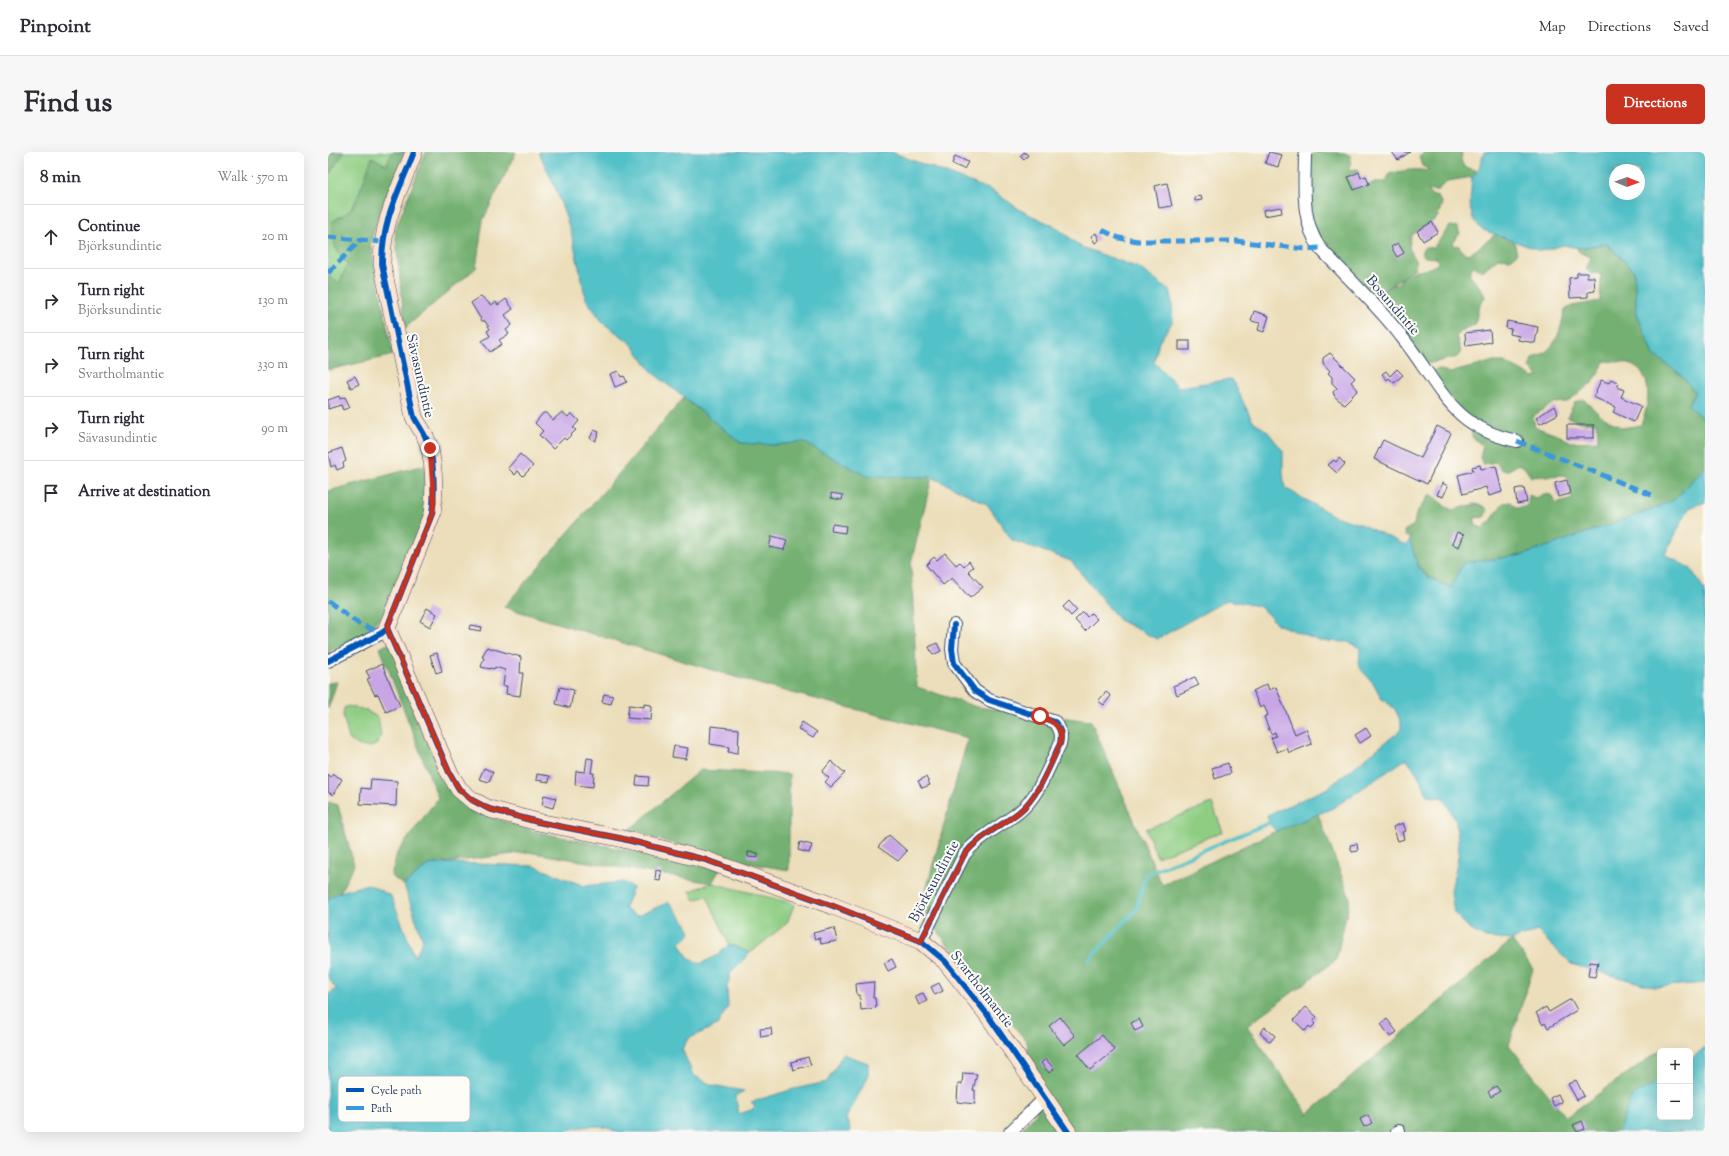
<!DOCTYPE html>
<meta charset="utf-8">
<style>
:root{--surface:#fff;--page:#f7f7f7;--text:#2b2b33;--muted:#7c7c81;--line:#e1e1e2;--accent:#c8321e}
body{margin:0;font-family:"Sorts Mill Goudy",serif;background:var(--page);color:var(--text)}
.controls{position:absolute;right:12px;bottom:12px;display:grid;overflow:hidden;border-radius:6px;box-shadow:0 4px 16px #0002}
.controls button{width:36px;height:36px;display:grid;place-items:center;padding:0;border:0;border-bottom:1px solid var(--line);background:var(--surface);color:var(--text);font:20px sans-serif}
.compass{position:absolute;left:1281px;top:12px;width:36px;height:36px;border-radius:50%;background:var(--surface);box-shadow:0 4px 16px #0002;rotate:91deg}
.stop{position:absolute;width:12px;height:12px;margin:-9px;border:3px solid #c8321e;border-radius:50%;background:#fff}
.stop.end{background:#c8321e;border-color:#fff;box-shadow:0 1px 4px #0008}
.list{margin:0;padding:0;list-style:none}
h2{display:flex;justify-content:space-between;align-items:center;height:52px;margin:0;padding:0 16px;font-size:17px}
h2 small{font-size:13px;font-weight:400;color:var(--muted)}
.list li{display:grid;grid-template-columns:26px 1fr auto;gap:12px;align-items:center;box-sizing:border-box;height:64px;padding:0 16px;border-top:1px solid var(--line)}
.list b{display:block;font-size:15px;white-space:nowrap}
.list p{margin:0;font-size:13px;white-space:nowrap;color:var(--muted)}
.list em{font-size:13px;font-style:normal;color:var(--muted)}
.icon{flex:none;width:22px;height:22px;fill:none;stroke:currentColor;stroke-width:2;stroke-linecap:round;stroke-linejoin:round}
.map{position:relative;flex:none;width:1377px;height:980px;overflow:hidden;border-radius:6px}
header{display:flex;align-items:center;gap:24px;box-sizing:border-box;height:56px;padding:0 20px;background:var(--surface);border-bottom:1px solid var(--line)}
header strong{font-size:19px}
nav{display:flex;gap:22px;margin-inline-start:auto;font-size:14px}
.intro{display:flex;align-items:center;justify-content:space-between;box-sizing:border-box;height:96px;padding:0 24px}
h1{margin:0;font-size:28px}
.button{padding:10px 18px;border-radius:6px;background:var(--accent);color:#fff;font-size:14px;font-weight:700}
main{display:flex;gap:24px;padding:0 24px}
aside{flex:1;background:var(--surface);border-radius:6px;box-shadow:0 4px 16px #0002}
.map>svg:first-child{display:block}
</style>
<header>
<strong>Pinpoint</strong>
<nav><a>Map</a><a>Directions</a><a>Saved</a></nav>
</header>
<div class="intro"><h1>Find us</h1><a class="button">Directions</a></div>
<main>
<aside>
<h2>8 min<small>Walk · 570 m</small></h2>
<ul class="list">
<li><svg class="icon" aria-label="ahead" viewBox="0 0 24 24"><path d="M12 20V5M6 11l6-6 6 6"/></svg><div><b>Continue</b><p>Björksundintie</p></div><em>20 m</em></li>
<li><svg class="icon" aria-label="right" viewBox="0 0 24 24"><path d="M7 20v-9h11M14 6l5 5-5 5"/></svg><div><b>Turn right</b><p>Björksundintie</p></div><em>130 m</em></li>
<li><svg class="icon" aria-label="right" viewBox="0 0 24 24"><path d="M7 20v-9h11M14 6l5 5-5 5"/></svg><div><b>Turn right</b><p>Svartholmantie</p></div><em>330 m</em></li>
<li><svg class="icon" aria-label="right" viewBox="0 0 24 24"><path d="M7 20v-9h11M14 6l5 5-5 5"/></svg><div><b>Turn right</b><p>Sävasundintie</p></div><em>90 m</em></li>
<li><svg class="icon" aria-label="arrive" viewBox="0 0 24 24"><path d="M6 21V4h12l-3 4 3 4H6"/></svg><div><b>Arrive at destination</b></div></li>
</ul>
</aside>
<div class="map">
<svg width="1377" height="980" viewBox="0 0 1377 980">
<rect width="100%" height="100%" fill="#fdfcf7"/>
<filter id="ink" filterUnits="userSpaceOnUse"><feTurbulence type="fractalNoise" baseFrequency=".025" numOctaves="2"/><feDisplacementMap in="SourceGraphic" scale="8" xChannelSelector="R" yChannelSelector="G"/><feConvolveMatrix kernelMatrix="1 2 1 2 8 2 1 2 1" color-interpolation-filters="sRGB"/></filter>
<filter id="wash" filterUnits="userSpaceOnUse"><feTurbulence type="fractalNoise" baseFrequency=".012" numOctaves="4" result="noise"/><feDisplacementMap in="SourceGraphic" scale="16" xChannelSelector="R" yChannelSelector="G"/><feGaussianBlur stdDeviation="0.9" result="paint"/><feColorMatrix in="noise" values="0 0 0 0 0 0 0 0 0 0 0 0 0 0 0 0 0 1.4 0 .05"/><feComposite in="paint" operator="in"/></filter>
<g filter="url(#wash)">
<rect width="100%" height="100%" fill="#ecdeba"/>
<!-- green -->
<g fill="#8fcd83" stroke="#557e70">
<polygon points="0,0 77,0 50,65 42,92 65,203 0,218"/>
<path d="M20,554L38,558L50,566L53,583L49,592C41,598 28,594 21,587L15,563L16,556Z"/>
<polygon points="884,651 895,680 829,705 818,677"/>
<polygon points="384,731 464,751 466,753 459,771 422,801 401,792 379,744 367,748 362,739"/>
</g>
<!-- forest -->
<g fill="#73b071" stroke="#477068" fill-rule="evenodd">
<polygon points="0,0 16,0 0,24"/>
<path d="M65,0H77L50,65L42,92L65,203L0,218V124L11,131L20,112C9,102 0,84 5,69C11,65 19,62 23,57C29,50 40,16 44,5L58,13Z"/>
<polygon points="98,0 188,0 155,68 148,116 77,176 67,78"/>
<path d="M990,0L1017,1L1023,4L1022,18L1029,17L1036,36L1046,30H1058L1061,22C1071,19 1089,16 1098,19L1100,17L1094,14L1091,4L1097,0H1131L1134,2L1133,8L1136,15L1150,19L1144,25L1120,29L1108,39L1100,38L1103,43L1110,45L1114,52L1109,66L1083,83L1081,96L1088,110L1087,116L1045,146H1042L982,76L981,11L984,3Z"/>
<path d="M1122,74L1129,75L1132,82L1127,86L1125,93L1131,94L1135,100L1139,102L1145,100L1167,83L1186,88L1189,102L1182,107L1170,106L1154,119L1146,114L1143,117L1141,122C1146,131 1154,134 1157,145L1150,157L1147,173L1138,176L1128,184L1133,200L1129,205L1098,212L1049,150L1053,142L1066,132L1070,133L1073,127L1088,118H1097L1110,112L1109,106L1097,105L1093,100L1097,95L1105,96Z"/>
<path d="M1278,92L1306,118L1309,162L1326,203L1352,222L1367,240L1360,253L1377,269V315L1347,347L1326,357L1195,403L1135,411L1124,436C1096,424 1084,418 1082,385L1077,384L1076,379L1086,373L1088,362L1101,343H1104L1118,355L1124,358L1147,352L1156,354L1160,358L1156,365L1146,366L1148,374L1155,376L1163,369L1175,351L1183,350L1188,356L1196,355L1200,352L1201,343L1208,346L1216,342L1223,343L1228,352L1244,347L1241,326L1235,323L1203,325L1196,315L1191,312L1181,318H1174L1168,310L1155,312L1152,306L1155,294L1144,285V275L1103,219L1111,217L1122,221L1162,210H1176L1206,226L1210,224L1202,216C1203,200 1212,206 1220,198C1232,187 1233,172 1237,158L1244,154L1272,149L1273,124L1271,121L1263,122L1258,117L1263,105L1251,100L1249,96ZM1277,209C1284,210 1294,209 1301,212C1327,221 1321,253 1313,273L1294,276L1273,264L1255,247L1247,250L1239,265L1252,270L1269,271L1270,289L1243,290L1232,284L1207,275L1205,264L1226,251L1239,250L1265,230Z"/>
<polygon points="356,246 413,291 447,293 475,290 539,324 604,325 583,411 589,535 649,555 763,569 834,733 948,679 990,662 1022,746 1008,808 919,874 980,962 1184,788 1205,817 1181,893 1238,965 1335,896 1335,899 1332,899 1332,929 1304,945 1290,980 691,980 709,960 699,890 617,789 593,756 640,586 437,534 176,455"/>
<polygon points="97,313 99,360 56,462 33,484 0,500 0,339"/>
<polygon points="63,490 118,623 139,657 209,680 392,717 384,731 200,700 100,713 76,733 63,724 69,701 110,646 52,496"/>
<polygon points="9,530 0,557 0,531"/>
<polygon points="372,618 461,622 461,718 412,710 300,679"/>
<polygon points="0,650 10,653 26,713 12,740 0,747"/>
</g>
<!-- water -->
<g fill="#53c1c8" stroke="#377893" fill-rule="evenodd">
<path d="M211,0H563L663,38L694,59L728,75L753,95L811,116L843,140L845,169L831,190L826,210L851,235L904,227L924,268L940,280L955,299V322L957,336L1006,364L1032,372L1078,393L1082,388C1091,423 1091,422 1123,436L1135,411L1195,403L1326,357L1347,347L1377,315V350L1361,356L1337,402L1363,417L1376,437L1377,446V831L1326,835L1243,812L1209,779L1184,788L1158,786L1143,778L1126,761L1123,739L1131,701L1128,670L1116,646L1100,644L1089,621L1078,607L1005,656L948,679L941,671L939,663L1000,636L1073,578V570L1067,557L1053,546L1046,532L1031,515L1032,496L1020,490L991,489L949,472L931,454L899,448L829,487L791,468L743,409L684,388L659,352L604,325L539,324L475,290L447,293L413,291L325,221L303,191L275,171L258,147L243,80L229,40Z"/>
<path d="M1156,0H1377V269L1360,253L1367,240L1352,222L1326,203L1309,162L1306,118L1279,92L1249,96L1236,93L1213,99L1155,78C1137,64 1143,47 1144,25L1150,19ZM1287,18H1311V42H1287Z"/>
<path d="M123,711L206,714L256,734L295,730L305,736L296,757L309,764L341,750L357,770L363,781L352,791L360,805L372,812L390,803L401,792L422,801L403,820L399,835L400,855L389,873L360,887L354,897L365,923L384,933L416,939L407,944L411,962L423,958L427,954L423,950L466,937L499,930L515,902L540,911V925L518,966L523,980H288C273,970 251,975 234,980H0V843L8,837L0,825V747L12,740L40,732L63,744L87,805L95,788L76,733L100,713Z"/>
<polygon points="1377,895 1377,980 1290,980 1304,944 1332,929 1332,965 1362,965 1362,908"/>
</g>
<g fill="none" stroke-linecap="round" stroke-linejoin="round">
<!-- stream -->
<polyline stroke="#53c1c8" stroke-width="4" points="761,808 808,758 818,722 941,671"/>
</g>
<g id="blocks">
<!-- building -->
<g fill="#c8a5e5">
<polygon points="696,0 700,3 696,8 692,4"/>
<polygon points="941,0 954,3 950,15 937,11"/>
<polygon points="1064,0 1082,0 1070,8"/>
<polygon points="627,4 640,10 636,17 624,12"/>
<polygon points="1031,20 1033,26 1038,24 1041,32 1026,38 1020,25"/>
<polygon points="839,31 844,54 831,56 827,34"/>
<polygon points="873,44 874,48 867,49 866,45"/>
<polygon points="953,55 954,61 936,64 935,58"/>
<polygon points="1104,70 1110,80 1095,89 1089,79"/>
<polygon points="768,81 771,88 767,91 763,84"/>
<polygon points="1070,91 1076,101 1069,105 1063,95"/>
<polygon points="1249,121 1259,121 1259,125 1266,125 1267,139 1260,140 1260,145 1242,146 1241,126 1249,125"/>
<polygon points="153,144 163,153 168,150 170,153 178,147 185,157 177,163 184,173 178,178 181,182 171,188 174,192 162,200 154,189 162,184 159,179 162,177 157,169 154,169 143,151"/>
<polygon points="926,159 941,164 936,180 930,178 932,171 923,169"/>
<polygon points="1179,169 1210,175 1207,191 1190,188 1191,184 1182,182 1183,177 1178,176"/>
<polygon points="1162,178 1163,190 1138,194 1137,181"/>
<rect x="851" y="189" width="11" height="9"/>
<polygon points="1002,201 1027,226 1023,230 1030,238 1016,252 1007,245 1005,240 1009,236 1004,231 1004,225 1000,221 1002,219 995,211 995,206"/>
<polygon points="1069,217 1075,223 1066,231 1061,226 1059,228 1054,222 1058,219 1062,224"/>
<polygon points="290,219 293,225 296,224 299,230 287,235 282,222"/>
<polygon points="27,224 31,232 23,236 19,228"/>
<polygon points="1283,227 1291,231 1289,235 1296,238 1293,245 1313,254 1306,270 1285,260 1288,255 1265,245 1273,228 1281,231"/>
<polygon points="11,244 12,247 17,245 22,255 15,258 13,253 0,257 0,248"/>
<polygon points="1226,254 1230,262 1212,272 1208,266"/>
<polygon points="234,260 240,265 243,261 251,269 245,276 248,278 238,288 236,286 225,297 211,283 215,279 207,271 215,261 219,261 225,268"/>
<rect x="1239" y="273" width="27" height="13"/>
<polygon points="1109,274 1123,281 1099,332 1046,307 1055,288 1093,306"/>
<polygon points="266,278 271,280 267,289 262,286"/>
<polygon points="14,296 18,309 15,311 16,315 9,318 7,313 3,315 0,301"/>
<polygon points="192,302 205,314 195,324 190,319 187,323 180,316"/>
<polygon points="1011,306 1017,312 1009,321 1000,313 1006,308 1008,310"/>
<polygon points="1152,313 1153,317 1168,314 1174,340 1161,344 1158,335 1135,342 1130,323 1145,319 1144,315"/>
<polygon points="1239,328 1242,342 1230,345 1227,331"/>
<polygon points="1114,331 1120,334 1115,345 1109,343"/>
<polygon points="1192,336 1196,336 1199,350 1189,352 1187,337"/>
<polygon points="503,341 515,343 514,348 503,346"/>
<polygon points="504,372 518,374 517,381 503,379"/>
<polygon points="1129,380 1136,383 1131,395 1124,392"/>
<polygon points="444,384 459,388 456,398 441,395"/>
<polygon points="617,401 628,413 632,410 636,414 641,409 645,415 640,419 655,435 642,446 624,426 615,433 598,413 606,405 609,408"/>
<polygon points="741,449 749,458 743,464 735,455"/>
<polygon points="99,456 109,462 102,475 92,469"/>
<polygon points="755,460 759,465 763,461 769,467 757,479 747,468"/>
<polygon points="142,473 154,475 153,479 141,477"/>
<polygon points="609,491 613,499 605,503 601,495"/>
<polygon points="159,495 193,505 192,521 195,521 192,544 178,542 179,534 175,534 177,518 167,515 166,517 162,516 162,517 153,515 156,506 154,505"/>
<polygon points="109,501 114,519 108,521 102,503"/>
<polygon points="54,512 72,554 58,560 50,542 47,543 39,527 42,526 38,519"/>
<polygon points="867,525 871,533 849,543 845,534"/>
<polygon points="939,532 941,538 948,535 967,582 978,577 984,592 961,601 959,596 949,600 943,586 948,584 947,580 943,582 936,565 940,563 936,554 932,556 925,539"/>
<polygon points="232,535 246,538 242,556 228,552"/>
<polygon points="778,540 783,544 776,553 770,549"/>
<polygon points="276,542 285,544 283,552 274,550"/>
<polygon points="316,552 323,553 324,556 323,568 299,566 301,553 316,555"/>
<polygon points="474,570 489,580 485,586 470,577"/>
<polygon points="383,574 411,577 410,601 400,600 401,595 382,592"/>
<polygon points="1038,576 1043,584 1032,591 1027,583"/>
<polygon points="346,594 360,596 358,607 344,605"/>
<polygon points="259,606 265,607 263,621 266,621 265,635 247,633 248,619 257,620"/>
<polygon points="503,609 517,621 503,635 497,630 501,626 494,620"/>
<polygon points="900,611 903,621 887,627 884,616"/>
<polygon points="156,616 165,620 161,630 151,627"/>
<polygon points="0,622 3,625 5,622 14,627 5,643 0,640"/>
<polygon points="209,622 222,624 221,630 208,628"/>
<polygon points="309,624 321,625 320,634 308,633"/>
<polygon points="598,625 602,633 594,636 590,629"/>
<polygon points="43,627 69,629 68,654 32,652 33,636 42,637"/>
<polygon points="216,643 228,646 225,656 214,653"/>
<polygon points="1075,671 1078,679 1074,680 1076,687 1070,689 1065,675"/>
<polygon points="561,683 579,699 570,709 550,695"/>
<polygon points="472,690 484,693 481,701 470,698"/>
<polygon points="1029,692 1030,699 1024,700 1022,693"/>
<polygon points="420,700 430,701 430,706 420,705"/>
<polygon points="328,718 333,719 332,729 327,728"/>
<polygon points="506,776 509,789 493,792 492,786 487,787 485,781"/>
<polygon points="564,807 568,815 560,819 556,811"/>
<polygon points="1262,810 1270,811 1267,825 1260,824"/>
<polygon points="546,830 545,846 547,846 548,856 533,858 532,843 529,843 528,832"/>
<polygon points="611,831 615,839 607,843 603,835"/>
<polygon points="595,841 599,849 591,853 587,844"/>
<polygon points="1243,847 1249,858 1220,876 1217,871 1215,873 1208,861 1218,855 1221,860"/>
<polygon points="978,855 989,865 985,870 987,872 983,876 981,874 977,879 966,868"/>
<polygon points="732,865 747,884 736,893 721,874"/>
<polygon points="811,867 815,875 807,879 803,871"/>
<polygon points="1059,867 1069,880 1062,885 1053,872"/>
<polygon points="937,875 947,884 942,890 932,881"/>
<polygon points="443,876 444,883 433,885 432,877"/>
<polygon points="774,883 787,898 762,918 750,903"/>
<polygon points="480,905 483,913 465,918 463,910"/>
<polygon points="718,907 726,917 721,921 713,911"/>
<polygon points="635,921 649,922 645,938 647,938 647,952 629,950 630,932 634,932"/>
<polygon points="1248,928 1256,944 1249,948 1240,932"/>
<polygon points="1168,934 1172,939 1163,945 1160,940"/>
<polygon points="1230,942 1234,950 1226,954 1222,946"/>
<polygon points="1040,963 1044,971 1036,975 1032,967"/>
<polygon points="1254,969 1257,977 1249,980 1245,973"/>
</g>
</g>
</g>
<g filter="url(#ink)">
<use href="#blocks" fill-opacity="0" stroke="#3a496c" stroke-width="1"/>
<g fill="none" stroke-linecap="round" stroke-linejoin="round">
<!-- street casing -->
<g stroke="#3a496c" stroke-width="14">
<g id="street">
<path d="M977,0C977,33 972,68 992,96C1019,125 1049,153 1073,184C1112,232 1121,275 1189,289"/>
<polyline points="0,509 54,481 59,476"/>
<path d="M593,789L636,703C651,684 672,675 691,660C711,644 721,614 732,592C734,583 733,578 727,570L661,548L647,539L626,511L624,497L626,473"/>
<polyline points="682,980 716,947"/>
<polyline points="1069,980 1071,979"/>
</g>
</g>
<!-- secondary casing -->
<g stroke="#3a496c" stroke-width="18">
<path id="secondary" d="M86,0C71,40 54,67 54,112L86,265C89,271 94,278 97,284C107,303 107,341 104,362L59,476L121,620L131,637L144,648L161,657L210,670L291,686L378,708L505,754L593,789L617,809L659,862L740,980"/>
</g>
<!-- street -->
<use href="#street" stroke="#fff" stroke-width="12"/>
<!-- secondary -->
<use href="#secondary" stroke="#fde4d0" stroke-width="17"/>
<!-- quiet -->
<g stroke="#3a97de" stroke-width="5" stroke-dasharray="10 5" stroke-linecap="butt">
<polyline points="774,78 791,86 810,89 908,89 977,97 992,96"/>
<polyline points="0,85 54,90"/>
<polyline points="0,121 32,88"/>
<polyline points="1189,289 1324,343"/>
<polyline points="0,449 31,472 54,481"/>
</g>
<!-- cycleway casing -->
<g stroke="#fdfcf7" stroke-width="8">
<g id="cycleway">
<polyline points="59,476 121,620 131,637 144,648 161,657 210,670 291,686 378,708 505,754 593,789 617,809 659,862 740,980"/>
<path d="M0,509L54,481L59,476L104,362C107,341 107,303 97,284C94,278 89,271 86,265L54,112C54,67 71,40 86,0"/>
<path d="M593,789L636,703C651,684 672,675 691,660C711,644 721,614 732,592C734,583 733,578 727,570L661,548L647,539L626,511L624,497L626,473"/>
</g>
</g>
<!-- cycleway -->
<use href="#cycleway" stroke="#0057b8" stroke-width="6"/>
</g>
</g>
<g fill="none" stroke-linecap="round" stroke-linejoin="round" filter="url(#ink)">
<!-- route -->
<path stroke="#c8321e" stroke-width="5" d="M102,296L106,351L104,362L59,476L121,620L131,637L144,648L161,657L210,670L292,686L378,708L506,754L593,789L636,703C651,684 672,675 691,660C711,644 721,614 732,592C736,575 726,570 712,564"/>
</g>
<g text-anchor="middle" dominant-baseline="central" stroke-width="4" stroke-linejoin="round" paint-order="stroke">
<!-- street labels -->
<g font-size="14" fill="#1b2f5e" stroke="#fdfcf7">
<text transform="translate(1064 154) rotate(49)">Bosundintie</text>
<text transform="translate(91 224) rotate(77)">Sävasundintie</text>
<text transform="translate(607 730) rotate(-62)">Björksundintie</text>
<text transform="translate(653 838) rotate(52)">Svartholmantie</text>
</g>
</g>
<!-- legend -->
<rect x="10" y="924" width="132" height="46" rx="6" fill="#fdfcf7" stroke="#b9bec9" stroke-width="1"/>
<rect x="18" y="936" width="18" height="4" fill="#0057b8"/>
<rect x="18" y="954" width="18" height="4" fill="#3a97de"/>
<g font-size="11" fill="#1b2f5e">
<text x="43" y="942">Cycle path</text>
<text x="43" y="960">Path</text>
</g>
</svg>
<div class="controls">
<button>+</button>
<button>−</button>
</div>
<svg class="compass" viewBox="-18 -18 36 36"><path d="M0-13l5 13h-10z" fill="#e53935"/><path d="M0 13l5-13h-10z" fill="#7c7c81"/></svg>
<div class="stop" style="left:712px;top:564px"></div>
<div class="stop end" style="left:102px;top:296px"></div>
</div>
</main>
